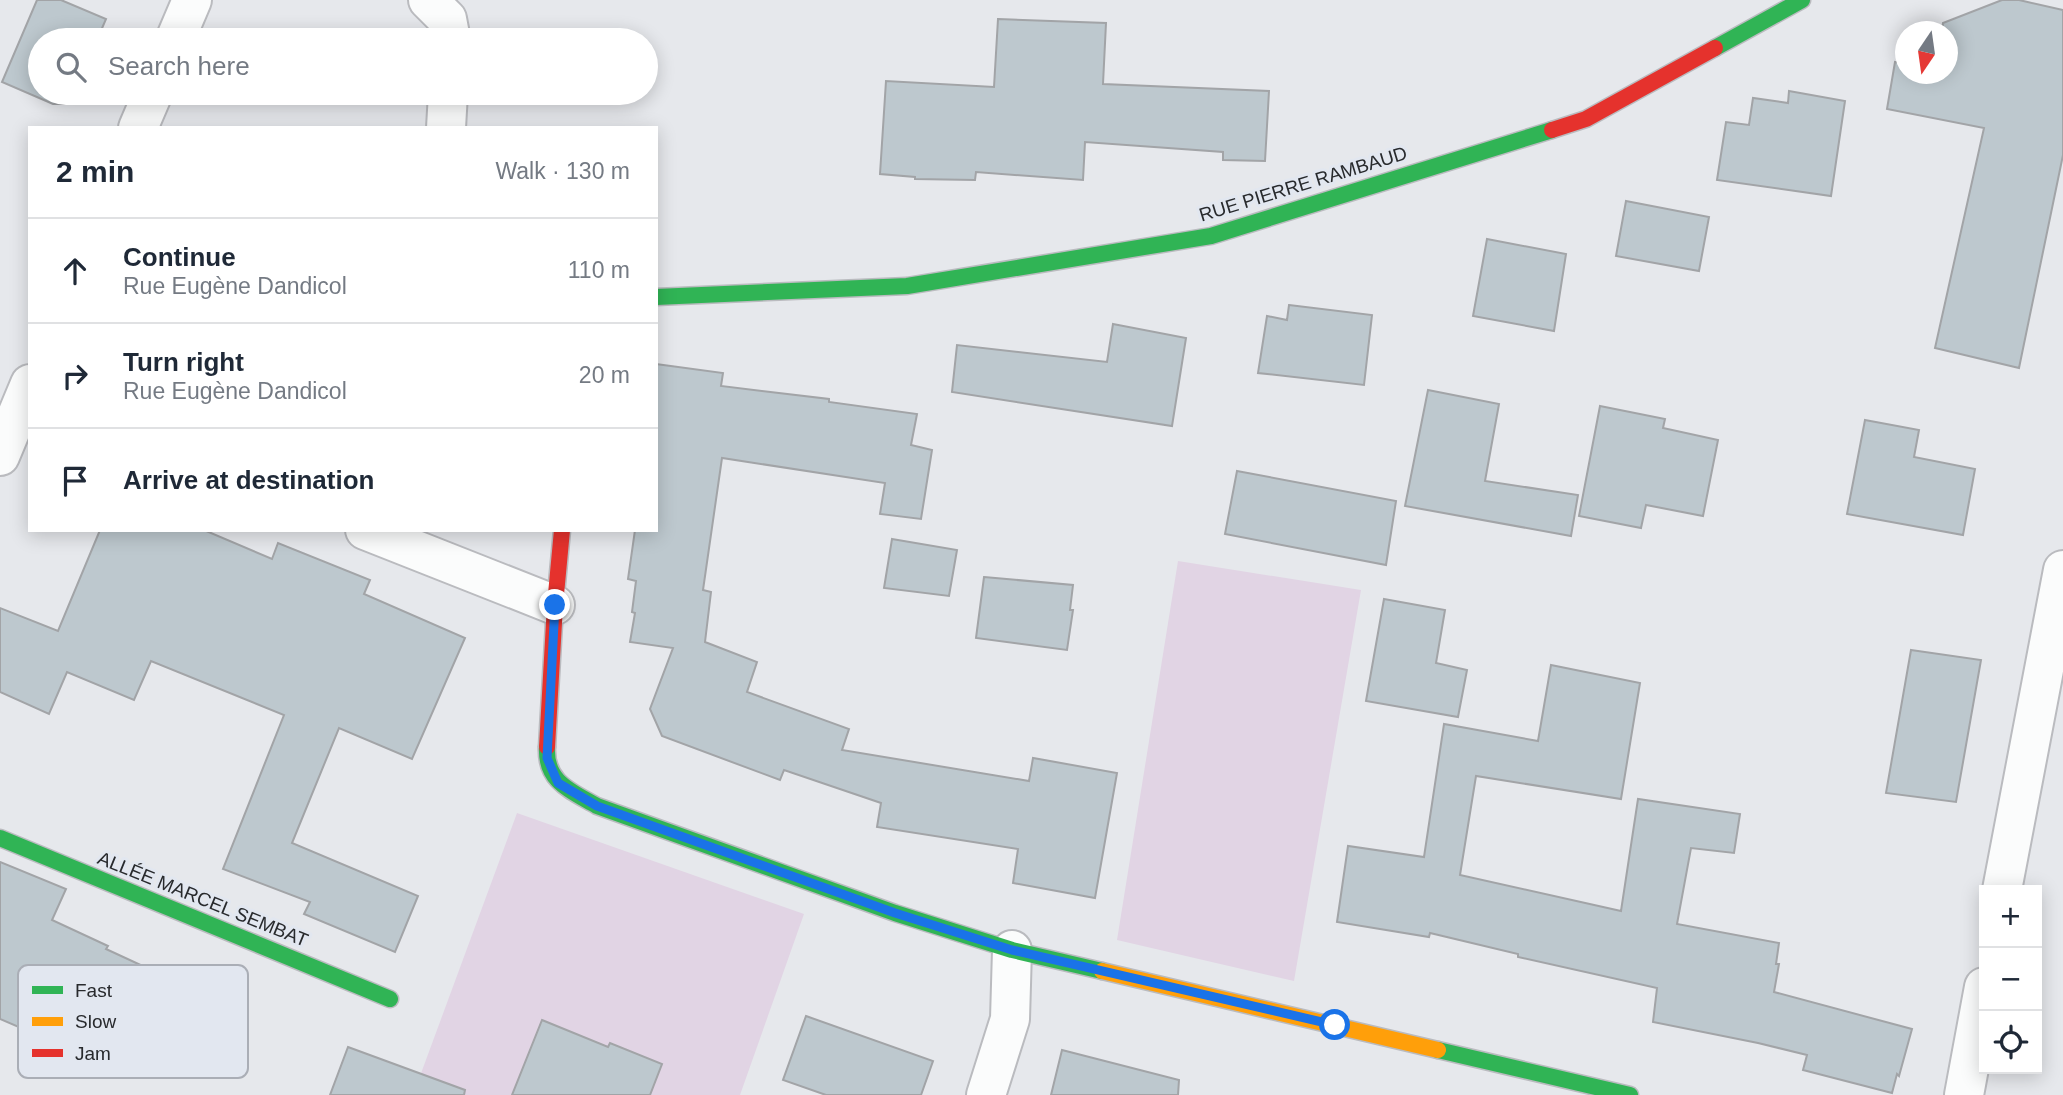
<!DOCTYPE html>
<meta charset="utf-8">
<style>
:root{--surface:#fff;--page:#f2f2f3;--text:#1f2937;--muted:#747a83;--line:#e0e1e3}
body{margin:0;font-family:Helvetica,sans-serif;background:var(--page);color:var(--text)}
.controls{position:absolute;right:21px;bottom:21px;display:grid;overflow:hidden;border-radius:0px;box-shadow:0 4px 18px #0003}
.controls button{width:63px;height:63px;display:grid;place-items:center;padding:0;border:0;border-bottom:2px solid var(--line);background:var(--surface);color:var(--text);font:35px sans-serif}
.compass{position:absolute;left:1895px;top:21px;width:63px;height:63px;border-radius:50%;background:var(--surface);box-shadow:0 4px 18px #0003;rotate:193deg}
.stop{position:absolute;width:21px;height:21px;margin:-16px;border:5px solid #1a73e8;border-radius:50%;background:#fff}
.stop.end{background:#1a73e8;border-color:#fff;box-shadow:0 2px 7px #0008}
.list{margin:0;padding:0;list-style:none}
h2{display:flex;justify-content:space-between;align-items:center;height:91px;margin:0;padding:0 28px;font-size:30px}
h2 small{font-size:23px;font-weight:400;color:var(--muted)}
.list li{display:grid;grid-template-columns:46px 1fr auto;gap:21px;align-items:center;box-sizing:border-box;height:105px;padding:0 28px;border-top:2px solid var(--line)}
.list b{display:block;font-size:26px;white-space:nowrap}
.list p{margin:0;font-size:23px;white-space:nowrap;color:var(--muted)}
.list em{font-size:23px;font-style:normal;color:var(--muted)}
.icon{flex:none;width:38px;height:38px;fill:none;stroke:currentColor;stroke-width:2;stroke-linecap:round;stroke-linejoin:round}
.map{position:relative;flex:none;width:2063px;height:1095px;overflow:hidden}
.search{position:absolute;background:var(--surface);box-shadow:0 4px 18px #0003;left:28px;top:28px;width:630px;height:77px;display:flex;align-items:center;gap:18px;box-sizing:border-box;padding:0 24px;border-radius:38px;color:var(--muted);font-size:26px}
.panel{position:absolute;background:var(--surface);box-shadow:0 4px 18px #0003;left:28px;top:126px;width:630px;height:406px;border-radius:0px}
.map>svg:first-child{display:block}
</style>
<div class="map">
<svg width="2063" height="1095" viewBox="0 0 2063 1095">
<rect width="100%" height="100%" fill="#e6e8ec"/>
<!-- green -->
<g fill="#e1d4e4">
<polygon points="1178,561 1361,590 1294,981 1117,940"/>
<polygon points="517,813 804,914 740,1095 413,1095"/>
</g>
<!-- building -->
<g fill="#bdc8ce" stroke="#a2a4a7" stroke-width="2">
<polygon points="37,0 61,0 106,19 97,40 40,40 40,93 75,93 70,104 53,104 2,82"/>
<polygon points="2002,0 2019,0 2063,10 2063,155 2019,368 1935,348 1984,128 1887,109 1895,62 1906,64 1906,74 1948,74 1948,32 1942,32 1943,23"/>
<polygon points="998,19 1106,23 1103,84 1269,91 1265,161 1223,160 1223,152 1085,142 1083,180 976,172 975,180 915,179 915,177 880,174 886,81 994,87"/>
<polygon points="1789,91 1845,101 1831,196 1717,180 1726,122 1749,125 1753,98 1788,103"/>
<polygon points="1626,201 1709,217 1699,271 1616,256"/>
<polygon points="1487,239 1566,254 1554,331 1473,316"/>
<polygon points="1289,305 1372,315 1364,385 1258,373 1267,316 1287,320"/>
<polygon points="1113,324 1186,338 1172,426 952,392 957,345 1107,362"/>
<polygon points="656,364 723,373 721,386 829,399 829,402 917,414 911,445 932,450 921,519 880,514 885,483 722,458 703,590 711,592 705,642 757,662 747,692 849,729 842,750 1029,781 1033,758 1117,773 1095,898 1013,883 1018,849 877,827 881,803 784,770 780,780 662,736 650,709 673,648 630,642 635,613 632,612 636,581 628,579 635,530 656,530"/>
<polygon points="1428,390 1499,404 1485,481 1578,495 1571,536 1405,506"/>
<polygon points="1600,406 1665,419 1663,428 1718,440 1703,516 1646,505 1641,528 1579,516"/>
<polygon points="1865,420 1919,430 1914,457 1975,469 1963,535 1847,514"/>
<polygon points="1237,471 1396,501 1386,565 1225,534"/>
<polygon points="100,530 204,530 272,559 278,543 370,580 364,594 465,638 412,759 339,728 292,843 418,896 395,952 304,914 310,902 223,869 284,715 151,661 134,700 67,672 49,714 0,692 0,608 58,631"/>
<polygon points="892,539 957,550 949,596 884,588"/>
<polygon points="984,577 1073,585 1070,610 1073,610 1067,650 976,638"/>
<polygon points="1384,599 1445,610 1436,663 1467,670 1458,717 1366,701"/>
<polygon points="1911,650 1981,660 1956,802 1886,793"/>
<polygon points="1551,665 1640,683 1621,799 1476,776 1460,875 1621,911 1638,799 1740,814 1734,853 1691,848 1677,924 1779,943 1776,964 1779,964 1774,992 1912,1029 1899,1076 1897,1074 1892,1093 1803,1070 1807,1055 1758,1043 1653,1022 1657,988 1518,957 1518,954 1430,933 1429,937 1337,922 1348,846 1424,857 1444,724 1538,741"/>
<polygon points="0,862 66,889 52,920 108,946 106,949 171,979 167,990 218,1012 198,1061 162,1046 156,1058 141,1050 130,1075 0,1019"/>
<polygon points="806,1016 933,1061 921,1095 826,1095 783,1080"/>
<polygon points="542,1020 608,1047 610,1043 662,1064 650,1095 512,1095"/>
<polygon points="348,1047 465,1090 464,1095 330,1095"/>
<polygon points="1062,1050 1179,1080 1178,1095 1051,1095"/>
</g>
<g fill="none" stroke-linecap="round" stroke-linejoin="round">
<!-- street casing -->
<g stroke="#babbbf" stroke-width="42">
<g id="street">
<polyline points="428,0 447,19 451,40"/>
<polyline points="175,40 192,0"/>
<polyline points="138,128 153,93"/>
<polyline points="446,128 448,93"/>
<polyline points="0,456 30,384"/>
<polyline points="365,530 555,605"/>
<polyline points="2002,890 2063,570"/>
<polyline points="986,1095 1010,1019 1012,950"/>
<polyline points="1964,1095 1984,987"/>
</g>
</g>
<!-- fast casing -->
<g stroke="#babbbf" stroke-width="19">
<g id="fast">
<polyline points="1715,48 1802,0"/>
<polyline points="656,297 907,286 1211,236 1552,130"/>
<path d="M547,747C545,782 571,791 597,806L895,913L1012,950L1102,971"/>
<polyline points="0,838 390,999"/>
<polyline points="1438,1050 1630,1095"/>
</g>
</g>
<!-- slow casing -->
<g stroke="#babbbf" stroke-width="19">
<polyline id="slow" points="1102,971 1438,1050"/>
</g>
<!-- jam casing -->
<g stroke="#babbbf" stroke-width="19">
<g id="jam">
<polyline points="1552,130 1586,119 1715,48"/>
<polyline points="547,747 555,605 562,530"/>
</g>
</g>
<!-- street -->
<use href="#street" stroke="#fbfcfc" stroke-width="38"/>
<!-- fast -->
<use href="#fast" stroke="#30b455" stroke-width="16"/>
<!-- slow -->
<use href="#slow" stroke="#ff9f0a" stroke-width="16"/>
<!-- jam -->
<use href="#jam" stroke="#e5322d" stroke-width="16"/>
</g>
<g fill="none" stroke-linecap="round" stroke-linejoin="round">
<!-- route -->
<polyline stroke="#1a73e8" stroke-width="9" points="555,605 547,758 558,783 597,806 895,913 1012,950 1335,1025"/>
</g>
<g text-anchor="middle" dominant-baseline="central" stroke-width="6" stroke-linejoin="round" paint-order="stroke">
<!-- street labels -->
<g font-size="19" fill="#282a2d" stroke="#e2e7f0">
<text transform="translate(1303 184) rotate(-17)">RUE PIERRE RAMBAUD</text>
<text transform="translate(203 899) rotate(22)">ALLÉE MARCEL SEMBAT</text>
</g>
</g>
<!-- legend -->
<rect x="18" y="965" width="230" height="113" rx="10" fill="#e2e7f0" stroke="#aaaeb6" stroke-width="2"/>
<rect x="32" y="986" width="31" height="8" fill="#30b455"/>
<rect x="32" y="1017" width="31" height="9" fill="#ff9f0a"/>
<rect x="32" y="1049" width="31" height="8" fill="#e5322d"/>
<g font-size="19" fill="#282a2d">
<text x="75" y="997">Fast</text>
<text x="75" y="1028">Slow</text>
<text x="75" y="1060">Jam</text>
</g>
</svg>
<div class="controls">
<button>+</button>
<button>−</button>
<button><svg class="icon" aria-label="locate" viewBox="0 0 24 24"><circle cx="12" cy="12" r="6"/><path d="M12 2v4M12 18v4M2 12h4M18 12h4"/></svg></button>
</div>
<svg class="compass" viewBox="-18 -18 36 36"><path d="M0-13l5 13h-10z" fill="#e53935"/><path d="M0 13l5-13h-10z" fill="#747a83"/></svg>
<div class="stop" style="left:1335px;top:1025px"></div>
<div class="stop end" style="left:555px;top:605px"></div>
<div class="search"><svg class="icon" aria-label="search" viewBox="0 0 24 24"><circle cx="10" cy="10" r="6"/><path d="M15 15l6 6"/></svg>Search here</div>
<section class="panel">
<h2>2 min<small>Walk · 130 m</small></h2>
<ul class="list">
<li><svg class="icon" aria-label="ahead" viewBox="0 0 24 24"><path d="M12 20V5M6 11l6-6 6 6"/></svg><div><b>Continue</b><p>Rue Eugène Dandicol</p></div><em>110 m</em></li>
<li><svg class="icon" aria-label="right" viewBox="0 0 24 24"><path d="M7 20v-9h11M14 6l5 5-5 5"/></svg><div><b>Turn right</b><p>Rue Eugène Dandicol</p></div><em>20 m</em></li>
<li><svg class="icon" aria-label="arrive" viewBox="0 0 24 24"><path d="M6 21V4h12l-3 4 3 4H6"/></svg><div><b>Arrive at destination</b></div></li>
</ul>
</section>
</div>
